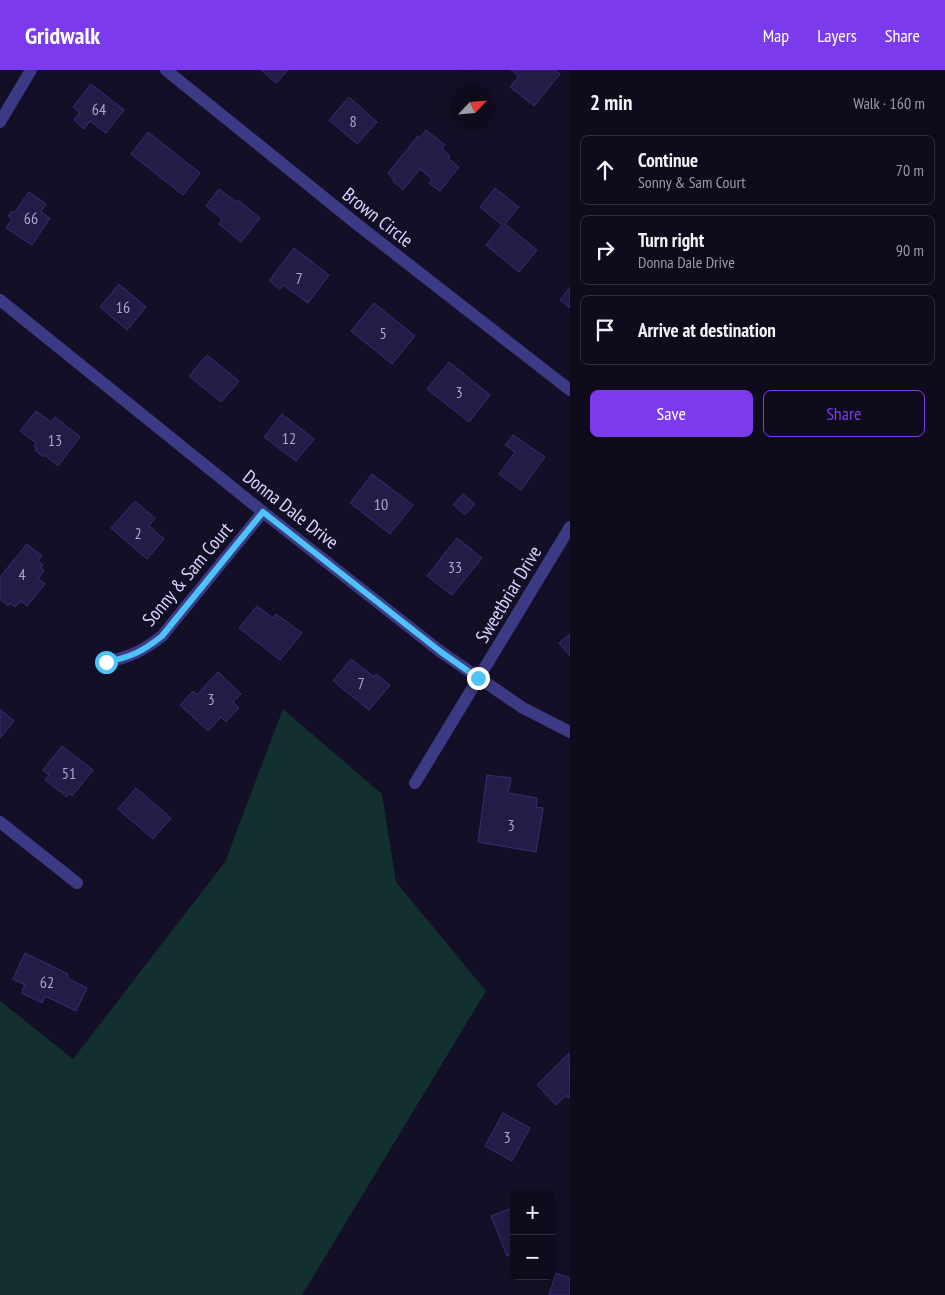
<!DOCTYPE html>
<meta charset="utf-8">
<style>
:root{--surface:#0e0b1c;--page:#1c1929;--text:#f1f3f6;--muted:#9b9ba3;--line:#2e2b3b;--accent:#7c3aed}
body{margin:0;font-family:"PT Sans Narrow",sans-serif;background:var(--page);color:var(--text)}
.controls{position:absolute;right:15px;bottom:15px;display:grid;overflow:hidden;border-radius:8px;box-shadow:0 5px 20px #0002}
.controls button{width:45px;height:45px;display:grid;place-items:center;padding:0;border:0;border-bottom:1px solid var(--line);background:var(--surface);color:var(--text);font:25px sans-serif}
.compass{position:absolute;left:450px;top:15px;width:45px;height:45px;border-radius:50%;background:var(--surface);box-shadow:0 5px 20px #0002;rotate:64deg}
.stop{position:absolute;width:15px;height:15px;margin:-11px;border:4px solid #4fc3f7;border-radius:50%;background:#fff}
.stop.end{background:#4fc3f7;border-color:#fff;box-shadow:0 1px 5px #0008}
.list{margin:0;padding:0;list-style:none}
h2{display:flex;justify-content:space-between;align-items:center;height:65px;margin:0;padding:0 20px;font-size:21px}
h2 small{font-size:16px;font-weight:400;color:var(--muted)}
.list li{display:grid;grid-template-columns:32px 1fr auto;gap:15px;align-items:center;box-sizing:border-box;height:70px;margin:0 10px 10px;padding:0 10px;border:1px solid var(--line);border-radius:8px}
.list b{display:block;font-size:19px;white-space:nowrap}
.list p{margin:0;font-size:16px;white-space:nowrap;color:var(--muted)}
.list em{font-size:16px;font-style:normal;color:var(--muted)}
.actions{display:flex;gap:10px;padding:15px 20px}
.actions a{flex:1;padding:11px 0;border:1px solid var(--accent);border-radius:8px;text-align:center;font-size:18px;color:var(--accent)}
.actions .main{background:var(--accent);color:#fff}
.icon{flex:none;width:28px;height:28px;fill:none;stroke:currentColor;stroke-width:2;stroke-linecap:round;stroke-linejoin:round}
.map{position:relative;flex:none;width:570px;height:1225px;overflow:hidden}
header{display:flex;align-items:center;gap:30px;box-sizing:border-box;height:70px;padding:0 25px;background:var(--accent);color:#fff}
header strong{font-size:24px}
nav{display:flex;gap:28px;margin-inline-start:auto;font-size:18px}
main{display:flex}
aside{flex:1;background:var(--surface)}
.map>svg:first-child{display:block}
</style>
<header>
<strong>Gridwalk</strong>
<nav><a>Map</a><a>Layers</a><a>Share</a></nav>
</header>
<main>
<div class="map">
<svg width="570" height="1225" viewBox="0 0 570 1225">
<rect width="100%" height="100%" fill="#130f26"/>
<!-- green -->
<polygon fill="#12302f" points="283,639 382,724 396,812 486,921 302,1225 0,1225 0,931 73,989 225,792"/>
<!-- building -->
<g fill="#241b47" stroke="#3b2d73">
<polygon points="261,0 288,0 276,13"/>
<polygon points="511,0 555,0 560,4 534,36 510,17 519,6"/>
<polygon points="91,14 124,40 106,63 90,51 84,59 74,50 80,43 73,37"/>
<polygon points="349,27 377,52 357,74 329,50"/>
<polygon points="426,60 445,75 442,79 450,86 448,88 459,97 440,121 429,113 432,109 420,99 403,120 393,111 394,109 388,103 418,66 419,68"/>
<polygon points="148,62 200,103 183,125 131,84"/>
<polygon points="495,118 519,137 505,154 537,180 519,202 486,175 502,155 480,137"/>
<polygon points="219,119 236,132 238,130 260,148 241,172 219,154 222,149 206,136"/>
<polygon points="29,122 46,134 41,142 50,148 32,175 6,158 12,149 8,146 12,141 14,143"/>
<polygon points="294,178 329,205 308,233 283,215 280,219 269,211"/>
<polygon points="119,214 146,237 127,260 100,237"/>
<polygon points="570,217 570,238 560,230"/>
<polygon points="374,233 415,266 392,294 351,261"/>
<polygon points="207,285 239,311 221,332 189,306"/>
<polygon points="449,292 490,325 469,352 427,319"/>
<polygon points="36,341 51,352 55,347 80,367 58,396 45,385 44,387 35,380 37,379 34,376 36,373 20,361"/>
<polygon points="282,344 314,369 296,391 264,367"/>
<polygon points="513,365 545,387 521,420 499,404 515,382 505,375"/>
<polygon points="372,404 413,435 390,464 350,433"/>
<polygon points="463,424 475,434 465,445 453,435"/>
<polygon points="135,431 155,448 149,456 164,469 147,489 111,458"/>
<polygon points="457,468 482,488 452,525 427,506"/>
<polygon points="27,474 42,486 38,491 43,495 41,497 44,501 38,508 45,514 27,536 21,531 15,537 10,533 8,536 0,529 0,507"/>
<polygon points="257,536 273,548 276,544 302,563 280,590 239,558"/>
<polygon points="570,564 570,586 559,573"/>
<polygon points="351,589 374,607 376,604 390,615 369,640 333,611"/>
<polygon points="218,602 241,624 233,632 239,638 226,652 221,647 208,661 180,635 193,621 197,625"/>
<polygon points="0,639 14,651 0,668"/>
<polygon points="62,676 93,700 72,726 70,724 67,727 45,710 49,705 43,700"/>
<polygon points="487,705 511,708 508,723 537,728 536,737 543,738 536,782 478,772"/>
<polygon points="136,718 171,748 153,769 118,739"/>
<polygon points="25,883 68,904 67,908 87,918 76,941 45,926 42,933 21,923 25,915 13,909"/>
<polygon points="569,983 570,1027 568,1028 567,1025 556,1035 537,1015"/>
<polygon points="503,1043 530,1058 512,1091 485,1076"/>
<polygon points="514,1137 514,1183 507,1186 491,1146"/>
<polygon points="556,1203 570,1208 570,1225 549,1225"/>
</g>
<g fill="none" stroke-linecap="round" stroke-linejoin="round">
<!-- minor -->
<g stroke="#3d3a85" stroke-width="12">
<polyline points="166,0 358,155 570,320"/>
<polyline points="0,52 31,0"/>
<polyline points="0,230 263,442 441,582 523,638 570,662"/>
<path d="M106,592C130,587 143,581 162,566L263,442"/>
<polyline points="415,713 570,457"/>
<polyline points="0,752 77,813"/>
</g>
</g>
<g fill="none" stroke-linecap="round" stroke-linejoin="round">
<!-- route -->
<path stroke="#4fc3f7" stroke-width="6" d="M106,592C131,587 142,582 162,566L263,442L441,582L478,608"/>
</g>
<g text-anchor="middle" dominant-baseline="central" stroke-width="4" stroke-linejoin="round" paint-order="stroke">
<!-- number labels -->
<g font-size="16" fill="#aca6d1">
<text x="99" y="39">64</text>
<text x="353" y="51">8</text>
<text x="31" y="148">66</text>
<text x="299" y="208">7</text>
<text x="123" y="237">16</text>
<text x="383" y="263">5</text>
<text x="459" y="322">3</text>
<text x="289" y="368">12</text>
<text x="55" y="370">13</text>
<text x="381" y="434">10</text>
<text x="138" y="463">2</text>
<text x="455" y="497">33</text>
<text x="22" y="504">4</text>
<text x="361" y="613">7</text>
<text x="211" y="629">3</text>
<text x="69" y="703">51</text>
<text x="511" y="755">3</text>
<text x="47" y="912">62</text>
<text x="507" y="1067">3</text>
</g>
<!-- street labels -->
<g font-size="19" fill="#d9d4ff" stroke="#130f26">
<text transform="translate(378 147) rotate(38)">Brown Circle</text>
<text transform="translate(291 439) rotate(38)">Donna Dale Drive</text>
<text transform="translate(187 504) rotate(-50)">Sonny &amp; Sam Court</text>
<text transform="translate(508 524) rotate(-59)">Sweetbriar Drive</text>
</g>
</g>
</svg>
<div class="controls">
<button>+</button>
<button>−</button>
</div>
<svg class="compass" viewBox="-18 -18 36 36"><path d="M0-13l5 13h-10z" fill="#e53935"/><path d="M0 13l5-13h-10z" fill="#9b9ba3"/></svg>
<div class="stop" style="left:106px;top:592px"></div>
<div class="stop end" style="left:478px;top:608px"></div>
</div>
<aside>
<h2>2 min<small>Walk · 160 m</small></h2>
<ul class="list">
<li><svg class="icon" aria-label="ahead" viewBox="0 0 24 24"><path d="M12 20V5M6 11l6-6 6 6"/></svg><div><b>Continue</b><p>Sonny &amp; Sam Court</p></div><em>70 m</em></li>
<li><svg class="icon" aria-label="right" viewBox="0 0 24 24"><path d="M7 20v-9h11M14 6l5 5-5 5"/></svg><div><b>Turn right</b><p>Donna Dale Drive</p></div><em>90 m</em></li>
<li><svg class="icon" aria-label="arrive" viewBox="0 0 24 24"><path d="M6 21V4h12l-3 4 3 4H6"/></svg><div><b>Arrive at destination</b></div></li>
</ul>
<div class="actions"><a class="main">Save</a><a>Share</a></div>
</aside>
</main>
